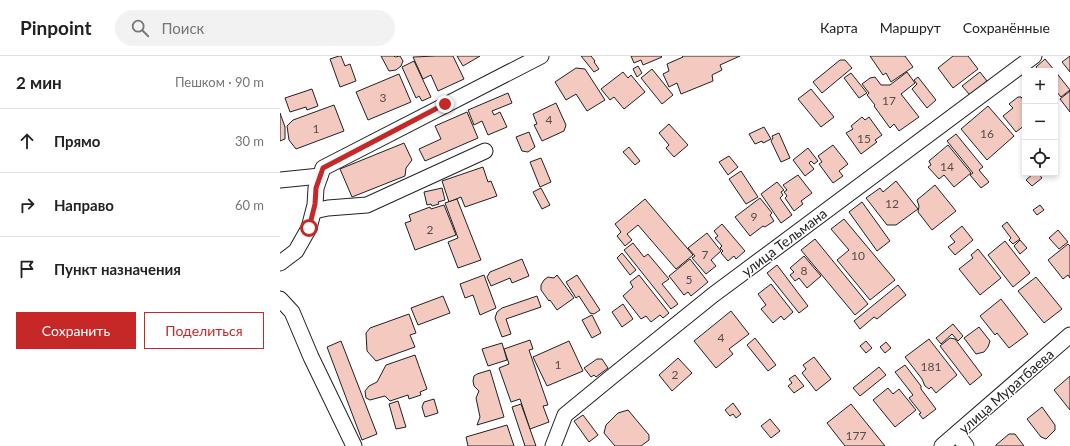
<!DOCTYPE html>
<html lang="ru">
<meta charset="utf-8">
<style>
:root{--surface:#fff;--page:#f2f2f2;--text:#222;--muted:#767676;--line:#e0e0e0;--accent:#c62828}
body{margin:0;font-family:Lato,sans-serif;background:var(--page);color:var(--text)}
.controls{position:absolute;right:12px;top:12px;display:grid;overflow:hidden;border-radius:0px;box-shadow:0 2px 6px #0003}
.controls button{width:36px;height:36px;display:grid;place-items:center;padding:0;border:0;border-bottom:1px solid var(--line);background:var(--surface);color:var(--text);font:20px sans-serif}
.stop{position:absolute;width:12px;height:12px;margin:-9px;border:3px solid #c62828;border-radius:50%;background:#fff}
.stop.end{background:#c62828;border-color:#fff;box-shadow:0 1px 4px #0008}
.list{margin:0;padding:0;list-style:none}
h2{display:flex;justify-content:space-between;align-items:center;height:52px;margin:0;padding:0 16px;font-size:17px}
h2 small{font-size:13px;font-weight:400;color:var(--muted)}
.list li{display:grid;grid-template-columns:26px 1fr auto;gap:12px;align-items:center;box-sizing:border-box;height:64px;padding:0 16px;border-top:1px solid var(--line)}
.list b{display:block;font-size:15px;white-space:nowrap}
.list em{font-size:13px;font-style:normal;color:var(--muted)}
.actions{display:flex;gap:8px;padding:12px 16px}
.actions a{flex:1;padding:9px 0;border:1px solid var(--accent);border-radius:0px;text-align:center;font-size:14px;color:var(--accent)}
.actions .main{background:var(--accent);color:#fff}
.icon{flex:none;width:22px;height:22px;fill:none;stroke:currentColor;stroke-width:2;stroke-linecap:round;stroke-linejoin:round}
.map{position:relative;flex:none;width:790px;height:390px;overflow:hidden}
header{display:flex;align-items:center;gap:24px;box-sizing:border-box;height:56px;padding:0 20px;background:var(--surface);border-bottom:1px solid var(--line)}
header strong{font-size:19px}
nav{display:flex;gap:22px;margin-inline-start:auto;font-size:14px}
.search{width:280px;height:36px;background:var(--page);display:flex;align-items:center;gap:10px;box-sizing:border-box;padding:0 14px;border-radius:22px;color:var(--muted);font-size:15px}
main{display:flex}
aside{flex:1;background:var(--surface)}
.map>svg:first-child{display:block}
</style>
<header>
<strong>Pinpoint</strong>
<div class="search"><svg class="icon" aria-label="search" viewBox="0 0 24 24"><circle cx="10" cy="10" r="6"/><path d="M15 15l6 6"/></svg>Поиск</div>
<nav><a>Карта</a><a>Маршрут</a><a>Сохранённые</a></nav>
</header>
<main>
<aside>
<h2>2 мин<small>Пешком · 90 m</small></h2>
<ul class="list">
<li><svg class="icon" aria-label="ahead" viewBox="0 0 24 24"><path d="M12 20V5M6 11l6-6 6 6"/></svg><div><b>Прямо</b></div><em>30 m</em></li>
<li><svg class="icon" aria-label="right" viewBox="0 0 24 24"><path d="M7 20v-9h11M14 6l5 5-5 5"/></svg><div><b>Направо</b></div><em>60 m</em></li>
<li><svg class="icon" aria-label="arrive" viewBox="0 0 24 24"><path d="M6 21V4h12l-3 4 3 4H6"/></svg><div><b>Пункт назначения</b></div></li>
</ul>
<div class="actions"><a class="main">Сохранить</a><a>Поделиться</a></div>
</aside>
<div class="map">
<svg width="790" height="390" viewBox="0 0 790 390">
<rect width="100%" height="100%" fill="#fff"/>
<!-- building -->
<g fill="#f3c9c0" stroke="#222">
<polygon points="59,0 61,0 65,10 70,8 76,25 60,31 50,3"/>
<polygon points="101,0 114,0 115,1 120,0 123,5 121,10 116,14 109,15"/>
<polygon points="156,0 173,0 184,23 158,35 151,19 143,23 133,1"/>
<polygon points="177,0 200,0 183,10"/>
<polygon points="301,0 311,0 315,5 314,6 319,13 314,16"/>
<polygon points="351,0 381,0 382,1 363,9 361,4 354,7"/>
<polygon points="402,0 460,0 440,9 442,14 432,19 433,25 401,38 397,27 389,31 383,18 389,15 387,8 403,1"/>
<polygon points="590,0 625,0 633,11 611,26 606,17 603,19"/>
<polygon points="673,0 688,0 698,13 673,32 658,12"/>
<polygon points="790,0 790,16 782,6"/>
<polygon points="765,3 775,15 759,15 756,11"/>
<polygon points="560,4 565,4 572,12 542,37 533,26"/>
<polygon points="134,5 151,41 142,45 139,40 136,42 122,11"/>
<polygon points="358,10 362,17 357,21 353,13"/>
<polygon points="296,12 305,13 325,44 307,55 296,38 286,44 275,26"/>
<polygon points="372,13 393,39 382,48 361,22"/>
<polygon points="775,15 790,34 781,41 775,34"/>
<polygon points="343,16 348,22 351,19 365,36 344,53 334,41 330,44 321,33"/>
<polygon points="627,16 635,27 621,38 639,61 619,75 614,68 610,72 594,50 595,49 587,39 589,37 582,28 590,22 595,21 601,29 610,29"/>
<polygon points="700,16 707,25 690,39 682,30"/>
<polygon points="571,17 587,37 579,42 564,22"/>
<polygon points="119,18 131,46 88,64 76,36"/>
<polygon points="638,21 656,44 647,52 632,33 637,28 634,24"/>
<polygon points="32,33 38,50 27,54 26,51 10,56 5,42"/>
<polygon points="531,33 554,61 541,71 518,43"/>
<polygon points="790,35 790,56 780,43"/>
<polygon points="228,37 232,47 212,55 214,59 220,56 227,71 208,79 202,65 194,69 188,54"/>
<polygon points="738,41 741,41 744,45 745,43 745,69 736,76 723,60 733,52 729,48"/>
<polygon points="276,47 286,69 284,75 262,85 254,69 257,68 253,58"/>
<polygon points="54,49 64,75 16,93 9,84 7,70 13,64"/>
<polygon points="708,50 734,80 707,104 681,73"/>
<polygon points="187,56 198,82 145,105 139,93 161,83 155,70"/>
<polygon points="0,57 5,71 5,83 0,85"/>
<polygon points="582,61 585,64 589,61 602,79 595,84 597,86 581,98 566,77 573,73 571,70"/>
<polygon points="389,68 408,89 394,101 386,92 389,89 379,77"/>
<polygon points="484,71 491,83 483,87 482,85 475,88 469,78"/>
<polygon points="249,76 255,91 248,96 242,95 236,81"/>
<polygon points="499,77 510,102 501,106 491,85 493,82 492,80"/>
<polygon points="676,78 703,111 699,114 709,126 701,132 690,119 693,117 667,85"/>
<polygon points="124,87 132,104 126,112 125,120 72,141 60,113"/>
<polygon points="553,89 568,108 559,115 563,120 553,127 539,108 542,106 538,100"/>
<polygon points="668,89 691,117 674,131 664,119 659,123 648,111 651,109 649,105"/>
<polygon points="349,91 360,105 355,109 343,96"/>
<polygon points="528,92 538,105 534,108 531,105 529,107 534,113 525,120 513,104"/>
<polygon points="449,100 458,111 448,119 439,106"/>
<polygon points="261,102 271,126 260,131 250,106"/>
<polygon points="203,111 208,126 211,125 217,140 185,151 181,141 169,146 162,125"/>
<polygon points="461,115 478,141 466,148 449,123"/>
<polygon points="754,117 758,117 762,122 752,130 746,124"/>
<polygon points="518,119 532,137 521,145 523,148 514,155 505,142 507,140 504,136 507,134 503,129"/>
<polygon points="616,125 638,153 616,169 607,169 586,142 600,132 603,136"/>
<polygon points="497,126 504,134 501,136 503,139 500,142 512,159 501,167 481,138"/>
<polygon points="655,129 676,155 652,174 638,156 639,150 637,144"/>
<polygon points="162,132 165,144 158,146 159,148 152,150 151,148 147,149 144,136"/>
<polygon points="261,132 270,149 262,153 253,136"/>
<polygon points="480,142 492,157 490,159 494,165 485,171 483,170 470,180 455,161"/>
<polygon points="177,143 201,204 178,212 168,186 178,182 165,147"/>
<polygon points="365,143 413,199 396,213 358,169 347,178 352,184 345,190 337,180 341,176 335,168"/>
<polygon points="582,146 610,185 597,195 569,156"/>
<polygon points="164,149 176,179 135,194 125,167 131,165 129,159 150,151 151,153"/>
<polygon points="760,149 764,154 757,159 753,154"/>
<polygon points="564,163 615,224 590,244 557,204 569,194 551,173"/>
<polygon points="727,166 740,183 733,188 729,184 731,182 722,170"/>
<polygon points="442,168 465,195 456,203 454,200 448,205 441,197 443,195 440,192 442,190 435,182 438,180 434,175"/>
<polygon points="682,170 693,184 675,199 668,191 675,186 670,180"/>
<polygon points="778,174 788,186 779,193 769,182"/>
<polygon points="427,177 441,195 431,204 436,210 426,218 412,202 415,200 408,192"/>
<polygon points="535,183 588,248 575,259 521,194"/>
<polygon points="740,184 747,192 740,198 734,190"/>
<polygon points="725,185 750,217 733,231 708,199"/>
<polygon points="353,187 364,201 368,198 389,223 382,228 398,248 391,253 344,194"/>
<polygon points="788,188 790,190 790,222 788,219 783,223 768,204"/>
<polygon points="698,193 721,222 700,239 679,213 693,202 691,199"/>
<polygon points="342,197 356,214 350,219 337,202"/>
<polygon points="524,200 541,220 527,232 519,222 515,225 510,219 514,216 510,212"/>
<polygon points="242,203 249,220 232,227 230,222 211,230 207,221 210,216"/>
<polygon points="410,203 428,226 411,240 408,236 404,239 389,220"/>
<polygon points="497,209 528,250 519,257 487,217"/>
<polygon points="204,219 216,252 200,259 193,239 185,242 180,228"/>
<polygon points="277,219 294,242 277,254 270,244 269,245 261,234 261,229 264,224 268,221 274,222"/>
<polygon points="297,219 320,254 314,258 310,257 299,240 296,242 286,226"/>
<polygon points="359,219 389,257 383,262 380,259 371,266 366,260 361,263 343,240 353,231 350,226"/>
<polygon points="756,221 782,253 764,267 738,235"/>
<polygon points="491,228 513,256 504,264 501,260 493,267 481,253 486,249 478,238"/>
<polygon points="618,229 626,239 597,263 594,261 580,273 574,265"/>
<polygon points="163,240 170,257 138,269 131,252"/>
<polygon points="257,240 261,251 226,263 231,278 222,281 215,262 217,256 222,252"/>
<polygon points="721,243 748,278 729,292 717,277 715,279 700,260"/>
<polygon points="343,248 353,263 342,271 332,256"/>
<polygon points="451,255 469,278 449,293 453,298 436,312 414,285"/>
<polygon points="129,258 136,277 130,279 135,291 96,305 87,295 86,277 90,272"/>
<polygon points="312,259 321,277 312,282 302,264"/>
<polygon points="673,268 683,280 678,285 672,278 661,288 656,282"/>
<polygon points="699,271 710,285 708,291 704,296 696,298 684,282"/>
<polygon points="475,282 496,309 488,315 467,289"/>
<polygon points="670,282 675,283 702,319 690,329 660,290"/>
<polygon points="649,283 677,319 656,337 651,331 649,333 645,330 642,323 625,301"/>
<polygon points="250,284 253,293 249,294 268,349 263,350 269,366 250,373 240,343 231,346 219,312 229,308 224,293"/>
<polygon points="61,285 97,378 82,384 47,291"/>
<polygon points="289,285 303,315 267,330 253,301"/>
<polygon points="586,285 592,292 586,297 580,290"/>
<polygon points="606,286 611,292 605,297 600,291"/>
<polygon points="222,287 227,304 208,310 202,293"/>
<polygon points="135,299 147,333 140,336 141,339 129,343 128,339 110,345 105,340 90,344 86,342 85,335 89,330 97,326 106,309"/>
<polygon points="534,301 551,323 536,335 522,317 526,313 523,309"/>
<polygon points="398,302 412,317 392,335 379,319"/>
<polygon points="317,303 322,303 328,312 316,321 314,319 311,321 304,312"/>
<polygon points="625,309 641,330 641,333 656,353 643,363 639,358 641,357 629,342 633,339 615,316"/>
<polygon points="599,311 606,319 580,340 573,332"/>
<polygon points="210,314 224,361 197,369 200,361 196,342 199,335 194,330 193,325 194,320 197,318"/>
<polygon points="515,319 524,330 514,337 508,330 512,327 509,323"/>
<polygon points="790,320 790,354 774,334"/>
<polygon points="608,332 613,338 619,333 636,354 615,371 593,344"/>
<polygon points="154,343 158,357 145,361 142,351 144,346"/>
<polygon points="118,345 126,371 116,373 109,348"/>
<polygon points="453,347 461,358 456,362 453,358 450,360 445,354"/>
<polygon points="241,348 256,390 245,390 232,351"/>
<polygon points="571,348 605,390 565,390 547,367"/>
<polygon points="762,351 775,369 775,374 766,383 761,381 747,363"/>
<polygon points="348,354 369,379 369,384 361,390 335,390 324,377 326,369 338,357"/>
<polygon points="303,359 318,379 309,386 294,365"/>
<polygon points="490,363 500,375 491,382 481,370"/>
<polygon points="227,369 234,390 188,390 186,381"/>
<polygon points="729,378 735,378 744,390 716,390 716,389"/>
</g>
<g fill="none" stroke-linecap="round" stroke-linejoin="round">
<!-- minor casing -->
<g stroke="#222" stroke-width="17">
<g id="minor">
<polyline points="0,124 40,120"/>
<polyline points="34,155 48,152 87,149 205,95"/>
<polyline points="0,207 16,195 29,172 35,149 36,132 43,112 261,0"/>
<polyline points="0,243 12,256 31,301 74,390"/>
<polyline points="677,378 686,390"/>
<polyline points="273,390 285,359 335,318 433,239 754,0"/>
<polyline points="662,390 790,279"/>
</g>
</g>
<!-- minor -->
<use href="#minor" stroke="#fff" stroke-width="15"/>
</g>
<g fill="none" stroke-linecap="round" stroke-linejoin="round">
<!-- route -->
<polyline stroke="#c62828" stroke-width="5" points="29,172 35,148 36,132 43,112 165,48"/>
</g>
<g text-anchor="middle" dominant-baseline="central" stroke-width="3" stroke-linejoin="round" paint-order="stroke">
<!-- number labels -->
<g font-size="12" fill="#564c4a">
<text x="103" y="41">3</text>
<text x="609" y="44">17</text>
<text x="269" y="63">4</text>
<text x="36" y="72">1</text>
<text x="707" y="77">16</text>
<text x="584" y="82">15</text>
<text x="667" y="110">14</text>
<text x="612" y="147">12</text>
<text x="474" y="160">9</text>
<text x="150" y="173">2</text>
<text x="425" y="198">7</text>
<text x="578" y="199">10</text>
<text x="524" y="214">8</text>
<text x="409" y="223">5</text>
<text x="441" y="281">4</text>
<text x="278" y="308">1</text>
<text x="651" y="310">181</text>
<text x="395" y="318">2</text>
<text x="576" y="379">177</text>
</g>
<!-- street labels -->
<g font-size="14" fill="#222" stroke="#fff">
<text transform="translate(504 186) rotate(-37)">улица Тельмана</text>
<text transform="translate(726 335) rotate(-41)">улица Муратбаева</text>
</g>
</g>
</svg>
<div class="controls">
<button>+</button>
<button>−</button>
<button><svg class="icon" aria-label="locate" viewBox="0 0 24 24"><circle cx="12" cy="12" r="6"/><path d="M12 2v4M12 18v4M2 12h4M18 12h4"/></svg></button>
</div>
<div class="stop" style="left:29px;top:172px"></div>
<div class="stop end" style="left:165px;top:48px"></div>
</div>
</main>
